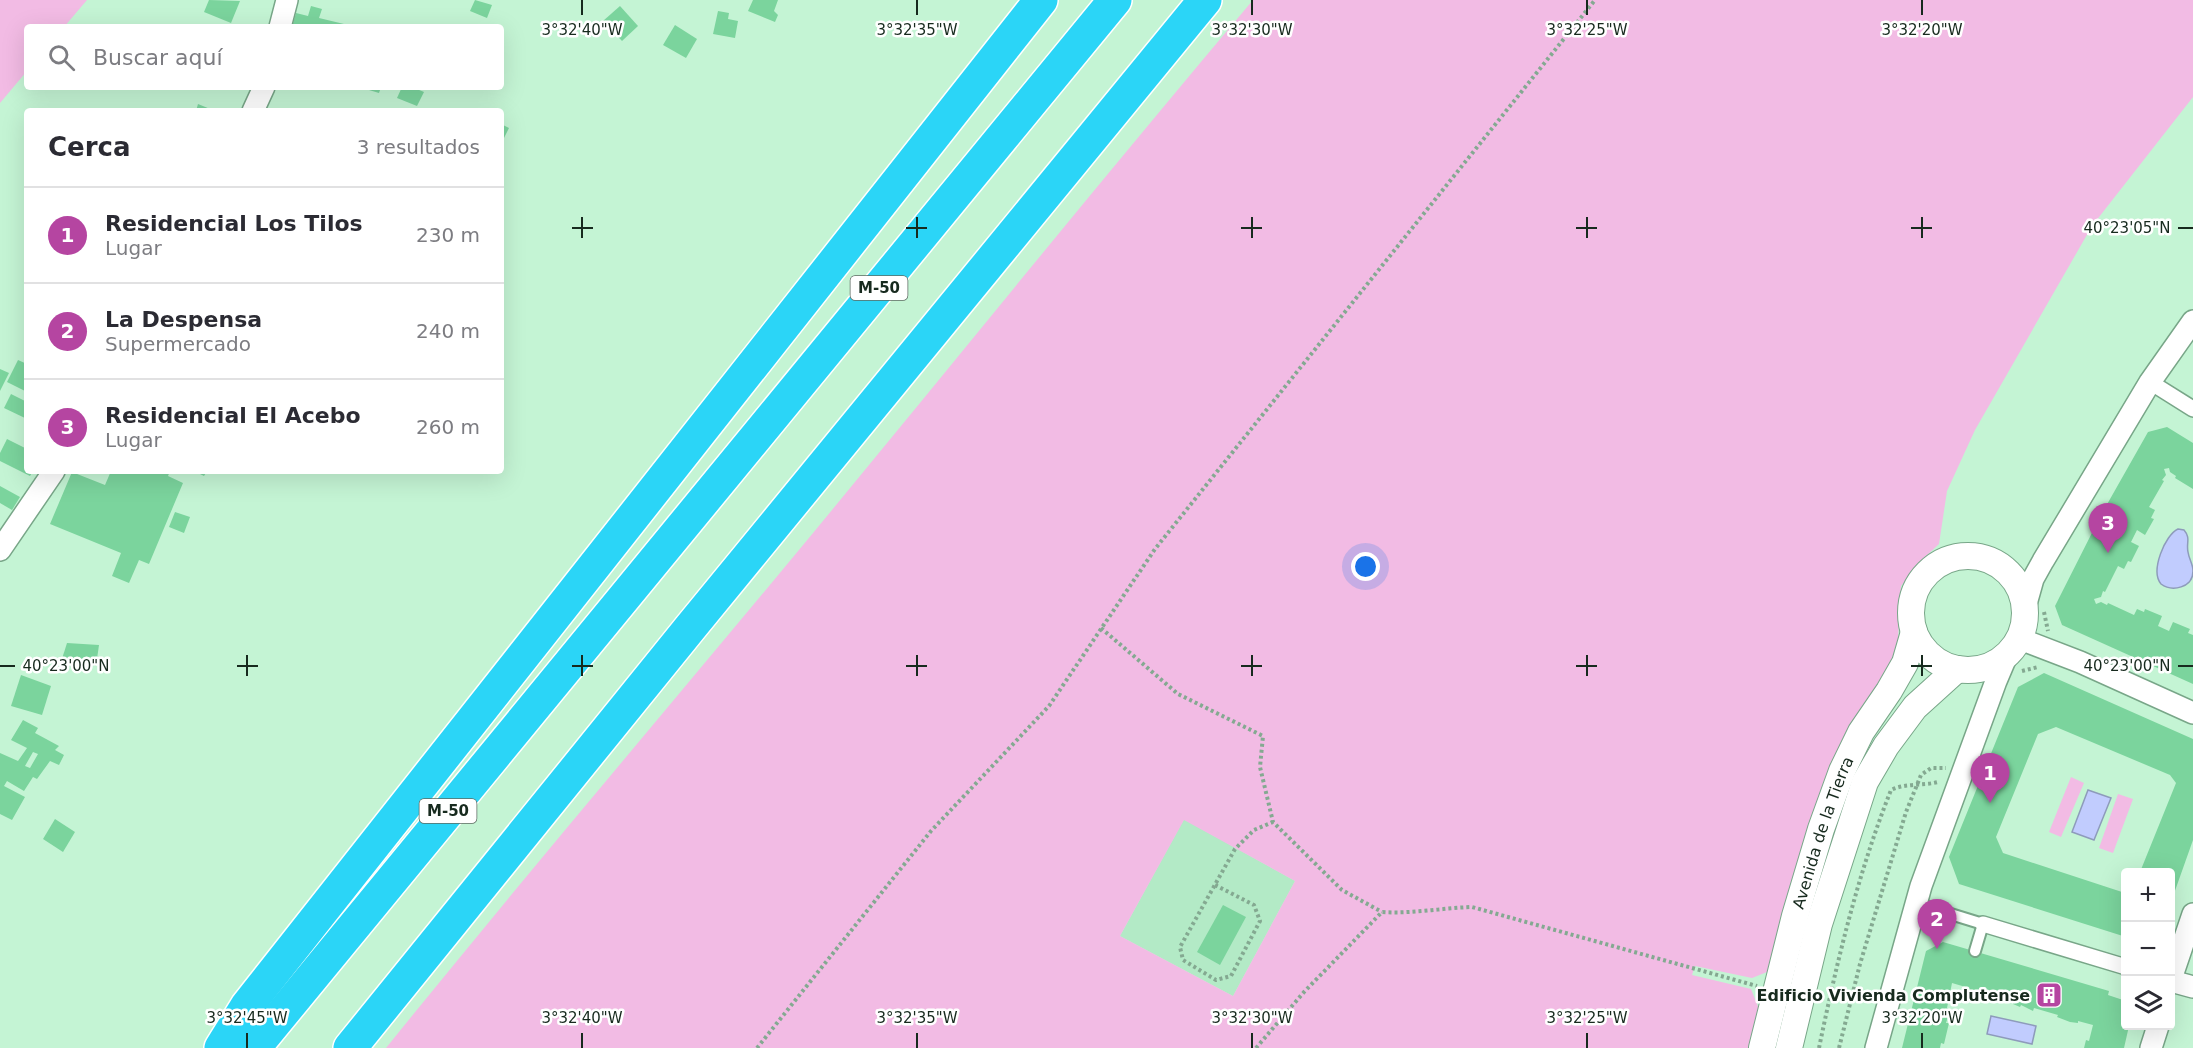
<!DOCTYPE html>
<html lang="es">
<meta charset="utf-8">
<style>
:root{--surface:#fff;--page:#f7f7f7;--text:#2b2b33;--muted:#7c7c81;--line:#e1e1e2;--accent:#b545a1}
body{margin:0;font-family:"DejaVu Sans",sans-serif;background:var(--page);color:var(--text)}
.controls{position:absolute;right:18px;bottom:18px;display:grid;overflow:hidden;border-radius:6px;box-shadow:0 6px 24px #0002}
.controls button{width:54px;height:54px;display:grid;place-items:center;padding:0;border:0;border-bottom:2px solid var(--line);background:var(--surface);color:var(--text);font:30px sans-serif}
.you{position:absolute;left:1366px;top:567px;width:21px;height:21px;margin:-15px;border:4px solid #fff;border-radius:50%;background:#1a73e8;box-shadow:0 0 0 9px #1a73e833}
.badge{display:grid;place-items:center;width:39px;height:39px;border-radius:50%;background:var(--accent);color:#fff;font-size:20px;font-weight:700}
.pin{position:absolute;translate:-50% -50px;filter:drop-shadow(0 2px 3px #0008)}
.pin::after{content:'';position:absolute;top:32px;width:21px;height:18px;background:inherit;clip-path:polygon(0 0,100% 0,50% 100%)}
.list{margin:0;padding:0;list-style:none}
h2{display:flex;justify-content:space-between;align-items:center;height:78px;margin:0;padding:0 24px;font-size:26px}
h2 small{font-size:20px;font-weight:400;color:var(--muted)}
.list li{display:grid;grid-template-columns:39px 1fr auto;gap:18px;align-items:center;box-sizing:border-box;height:96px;padding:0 24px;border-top:2px solid var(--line)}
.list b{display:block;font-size:22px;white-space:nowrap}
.list p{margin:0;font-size:20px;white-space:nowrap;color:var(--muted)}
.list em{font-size:20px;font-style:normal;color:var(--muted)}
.icon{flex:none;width:33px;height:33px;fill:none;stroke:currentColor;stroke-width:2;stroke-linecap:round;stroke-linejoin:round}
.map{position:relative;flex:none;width:2193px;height:1048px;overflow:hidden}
.search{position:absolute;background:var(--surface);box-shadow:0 6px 24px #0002;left:24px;top:24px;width:480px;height:66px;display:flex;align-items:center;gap:15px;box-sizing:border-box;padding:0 21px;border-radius:6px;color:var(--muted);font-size:22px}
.panel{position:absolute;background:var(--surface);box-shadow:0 6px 24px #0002;left:24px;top:108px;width:480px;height:366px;border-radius:6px}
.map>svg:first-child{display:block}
</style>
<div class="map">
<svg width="2193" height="1048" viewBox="0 0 2193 1048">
<rect width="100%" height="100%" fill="#c4f4d4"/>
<!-- built -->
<polygon fill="#b3eac6" points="1184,819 1295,881 1233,996 1120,936"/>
<!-- green -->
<g fill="#f2bbe4" fill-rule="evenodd">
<polygon points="0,0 87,0 64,27 27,27 27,71 0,103"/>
<path d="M1253,0H2193V97L2092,226L1975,430L1947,491L1939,544L1925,557L1901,586L1898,639L1892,659L1882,678L1850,726L1827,780L1794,874L1767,972L1752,978L1695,966L1692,975L1751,989L1759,1009L1752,1048H386C528,872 674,701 818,527C963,351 1106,174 1253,0ZM1184,820L1295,881L1233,996L1120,936Z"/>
<polygon points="2071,777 2084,783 2061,837 2049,832"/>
<polygon points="2118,794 2133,799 2113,853 2099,848"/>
</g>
<!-- water -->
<g fill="#c1ccfe" stroke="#8e9bbb" stroke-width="1.5">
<path d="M2178,529L2184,530C2191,538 2186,543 2188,552C2189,559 2193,564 2193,571C2193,588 2172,592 2161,584C2150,571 2165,535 2178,529Z"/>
<polygon points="2088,790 2111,798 2094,840 2072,832"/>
<polygon points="1991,1016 2036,1026 2032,1044 1987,1034"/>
</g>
<!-- building -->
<g fill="#7bd49d" fill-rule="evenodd">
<polygon points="209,0 240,1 231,23 204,12"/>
<polygon points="475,0 492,5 487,18 470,11"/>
<polygon points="753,0 778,0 774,11 778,15 775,22 748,11"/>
<polygon points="311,6 322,9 319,18 344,24 343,27 292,27 296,13 308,16"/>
<polygon points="620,6 638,26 622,41 603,21"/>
<polygon points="718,11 729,13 728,19 738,21 735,38 713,34"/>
<polygon points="675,25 697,39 686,58 663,45"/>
<polygon points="359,87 381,87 379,93"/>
<polygon points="402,87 412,87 424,92 417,106 397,98"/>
<polygon points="198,104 215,111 196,111"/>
<polygon points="501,124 509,128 501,144"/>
<polygon points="18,360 27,364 27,392 7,382"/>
<polygon points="0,369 9,373 0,391"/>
<polygon points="11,394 27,402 27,419 4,408"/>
<polygon points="2167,427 2193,443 2193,489 2175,478 2176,476 2170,472 2169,468 2164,469 2166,475 2162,480 2164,481 2149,507 2155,510 2151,518 2154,519 2145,535 2137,530 2131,542 2139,546 2131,562 2128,561 2124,569 2118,566 2105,592 2103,591 2101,597 2094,599 2096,604 2101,602 2107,605 2108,603 2134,615 2137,609 2144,612 2145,609 2162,616 2158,626 2169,631 2173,622 2190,629 2188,633 2193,635 2193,684 2062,625 2055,606 2101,515 2148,432"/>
<polygon points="7,439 27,449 27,471 33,471 30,476 0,461 0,453"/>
<polygon points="111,471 170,471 168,476 183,483 149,564 139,560 129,583 112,576 121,553 50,524 72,472 105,485"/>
<polygon points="194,471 207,471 204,476"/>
<polygon points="0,486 20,497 12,510 0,503"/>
<polygon points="175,512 190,517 184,533 169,527"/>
<polygon points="67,643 99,645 96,666 61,662"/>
<polygon points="2044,673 2193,739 2193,840 2171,902 2170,872 2140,872 2176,783 2170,775 2056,727 2038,734 1996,837 2003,853 2122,892 2126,890 2126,937 1959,884 1949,857 2018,687"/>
<polygon points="21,675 51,686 42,715 11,706"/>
<path d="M23,720L38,728L35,733L59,746L55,750L64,755L59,765L50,761L37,779L33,777L24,791L7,781L4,786L25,797L12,820L0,814V753L18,761L27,748L11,740ZM33,752L38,754L30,768L25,766Z"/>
<polygon points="55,819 75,832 63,852 43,839"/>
<polygon points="1223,905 1246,917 1220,965 1197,952"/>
<polygon points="1943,942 2109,991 2108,995 2126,1001 2124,1013 2126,1013 2126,1026 2129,1026 2124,1048 2084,1048 2086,1040 2089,1041 2093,1025 2078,1021 2078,1023 2070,1022 2057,1017 2058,1015 2034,1008 2033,1011 2021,1005 2020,1007 2013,1004 2013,1002 1968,991 1969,988 1952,983 1947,1008 1950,1010 1946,1023 1949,1023 1944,1044 1941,1043 1940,1048 1902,1048 1926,951"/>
</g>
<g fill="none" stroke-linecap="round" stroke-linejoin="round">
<!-- service casing -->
<g stroke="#78a688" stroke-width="14">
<polyline id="service" points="1915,903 1983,924 1975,951"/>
</g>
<!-- pedestrian casing -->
<g stroke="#78a688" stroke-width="18">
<g id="pedestrian">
<polyline points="2150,382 2193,409"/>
<polyline points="1983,924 2126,967"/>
</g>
</g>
<!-- minor casing -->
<g stroke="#78a688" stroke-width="24">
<g id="minor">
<polyline points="280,27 287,0"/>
<polyline points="253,111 264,87"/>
<polyline points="0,550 54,471"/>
<polyline points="2026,604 2033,579 2043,561 2150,382 2193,321"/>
<polyline points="2020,639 2080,662 2193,713"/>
<polyline points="2171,981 2193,987"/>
<polyline points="2170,982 2193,914"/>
<polyline points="1876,1048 1921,886 1996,681 2007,655"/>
<polyline points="2151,1048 2158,1026"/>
</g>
</g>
<!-- tertiary casing -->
<g stroke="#78a688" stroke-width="28">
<g id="tertiary">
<circle cx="1968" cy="613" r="57"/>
<path id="s1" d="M1762,1048L1795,916L1821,829L1842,771L1861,732L1889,691L1905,663L1914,632"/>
<polyline points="1789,1048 1819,924 1865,782 1886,746 1915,707 1957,669"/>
</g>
</g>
<!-- motorway casing -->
<g stroke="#fff" stroke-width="36">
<g id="motorway">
<polyline points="221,1048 247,1006 1041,0"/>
<polyline points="254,1048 1115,0"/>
<polyline points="350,1048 690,628 1205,0"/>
</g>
</g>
<!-- path -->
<g stroke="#84a991" stroke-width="4" stroke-dasharray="3 3" stroke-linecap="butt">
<polyline points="2044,612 2048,631"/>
<polyline points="1101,628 1178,694 1263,736 1260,767 1273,822 1342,890 1382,912"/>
<polyline points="2022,671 2038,667"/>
<polyline points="1215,885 1254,905 1260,921 1231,976 1216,980 1183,960 1180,947 1235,849 1254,830 1273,822"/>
<polyline points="757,1048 931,831 1049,706 1155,549 1595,0"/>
<path d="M1256,1048L1304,992L1382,912C1412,914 1442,908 1472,907L1757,986"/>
<path d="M1819,1048C1837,961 1858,873 1891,790C1905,783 1923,786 1938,782"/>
<polyline points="1839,1048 1860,964 1906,812 1921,775 1931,768 1946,768"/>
</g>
<!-- service -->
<use href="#service" stroke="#fff" stroke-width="10"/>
<!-- pedestrian -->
<use href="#pedestrian" stroke="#fff" stroke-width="15"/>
<!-- minor -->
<use href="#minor" stroke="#fff" stroke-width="21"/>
<!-- tertiary -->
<use href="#tertiary" stroke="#fff" stroke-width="26"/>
<!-- motorway -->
<use href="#motorway" stroke="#2bd5f7" stroke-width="33"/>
</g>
<!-- ticks -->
<path fill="none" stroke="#172a1e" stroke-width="2" d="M582,0V15M917,0V15M1252,0V15M1587,0V15M1922,0V15M582,217V238M917,217V238M1252,217V238M1587,217V238M1922,217V238M572,228H593M906,228H927M1241,228H1262M1576,228H1597M1911,228H1932M2178,228H2193M247,655V676M582,655V676M917,655V676M1252,655V676M1587,655V676M1922,655V676M0,666H15M237,666H258M572,666H593M906,666H927M1241,666H1262M1576,666H1597M1911,666H1932M2178,666H2193M247,1033V1048M582,1033V1048M917,1033V1048M1252,1033V1048M1587,1033V1048M1922,1033V1048"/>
<!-- icons -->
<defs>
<g id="building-square" transform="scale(1.35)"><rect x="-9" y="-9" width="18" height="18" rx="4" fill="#b545a1" stroke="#fff"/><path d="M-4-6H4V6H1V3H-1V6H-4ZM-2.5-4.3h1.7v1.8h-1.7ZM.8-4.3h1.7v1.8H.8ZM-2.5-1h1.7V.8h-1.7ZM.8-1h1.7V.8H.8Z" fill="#fff"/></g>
</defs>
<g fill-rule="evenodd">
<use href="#building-square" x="2049" y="995"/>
</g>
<g text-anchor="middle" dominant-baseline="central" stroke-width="5" stroke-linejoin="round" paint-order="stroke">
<!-- shield labels -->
<g fill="#fff" stroke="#5d6a62" stroke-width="1.5">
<rect x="850.5" y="276" width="57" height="24" rx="4.5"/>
<rect x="419.5" y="799" width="57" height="24" rx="4.5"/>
</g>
<g font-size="15" font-weight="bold" fill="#172a1e">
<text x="879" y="288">M-50</text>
<text x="448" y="811">M-50</text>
</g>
<!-- street labels -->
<g font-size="16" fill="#172a1e" stroke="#fff">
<text stroke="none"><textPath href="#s1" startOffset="224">Avenida de la Tierra</textPath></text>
</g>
<!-- poi labels -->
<g font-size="16" font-weight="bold" fill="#172a1e" stroke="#fff" text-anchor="end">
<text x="2030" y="995">Edificio Vivienda Complutense</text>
</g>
</g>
<g font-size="15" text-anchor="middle" fill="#172a1e" stroke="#fff" stroke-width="5" stroke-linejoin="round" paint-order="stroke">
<text x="582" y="35">3°32'40"W</text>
<text x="917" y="35">3°32'35"W</text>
<text x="1252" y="35">3°32'30"W</text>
<text x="1587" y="35">3°32'25"W</text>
<text x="1922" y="35">3°32'20"W</text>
<text x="2127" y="233">40°23'05"N</text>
<text x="66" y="671">40°23'00"N</text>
<text x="2127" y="671">40°23'00"N</text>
<text x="247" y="1023">3°32'45"W</text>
<text x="582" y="1023">3°32'40"W</text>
<text x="917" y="1023">3°32'35"W</text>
<text x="1252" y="1023">3°32'30"W</text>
<text x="1587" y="1023">3°32'25"W</text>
<text x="1922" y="1023">3°32'20"W</text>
</g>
</svg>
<div class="controls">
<button>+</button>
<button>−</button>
<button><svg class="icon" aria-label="layers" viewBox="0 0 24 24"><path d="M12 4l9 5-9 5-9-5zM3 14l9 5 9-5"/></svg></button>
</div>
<div class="you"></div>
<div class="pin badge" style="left:1990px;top:803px">1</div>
<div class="pin badge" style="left:1937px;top:949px">2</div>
<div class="pin badge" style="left:2108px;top:553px">3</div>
<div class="search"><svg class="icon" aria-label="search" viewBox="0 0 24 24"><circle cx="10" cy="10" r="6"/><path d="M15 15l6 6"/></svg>Buscar aquí</div>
<section class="panel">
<h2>Cerca<small>3 resultados</small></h2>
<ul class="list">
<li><span class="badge">1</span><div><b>Residencial Los Tilos</b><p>Lugar</p></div><em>230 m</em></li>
<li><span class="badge">2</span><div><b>La Despensa</b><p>Supermercado</p></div><em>240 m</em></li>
<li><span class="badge">3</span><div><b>Residencial El Acebo</b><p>Lugar</p></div><em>260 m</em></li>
</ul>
</section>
</div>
